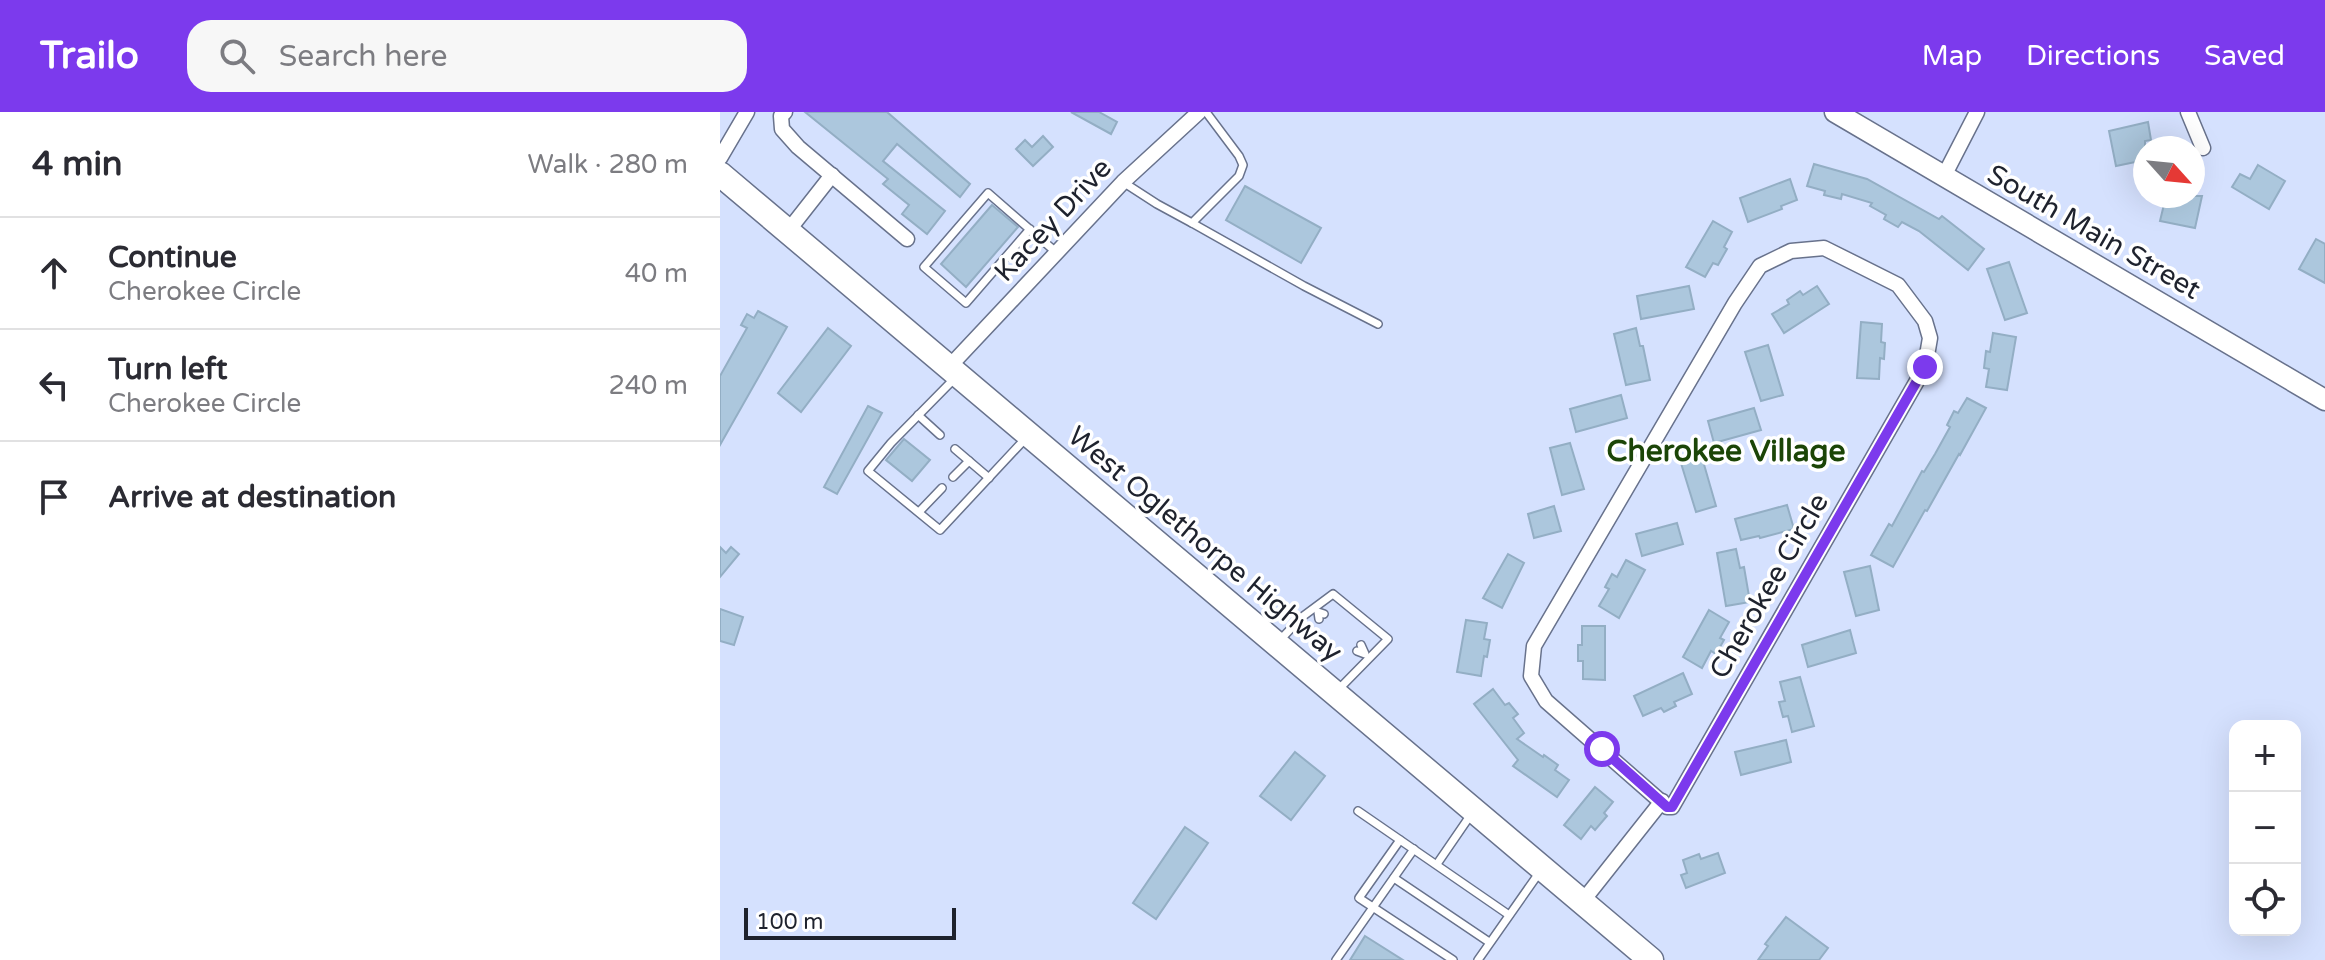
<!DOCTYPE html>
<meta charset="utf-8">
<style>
:root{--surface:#fff;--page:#f7f7f7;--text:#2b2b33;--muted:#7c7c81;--line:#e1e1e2;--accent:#7c3aed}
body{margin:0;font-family:"Varela Round",sans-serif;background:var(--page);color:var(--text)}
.controls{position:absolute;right:24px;bottom:24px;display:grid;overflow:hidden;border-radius:16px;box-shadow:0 8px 32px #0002}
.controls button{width:72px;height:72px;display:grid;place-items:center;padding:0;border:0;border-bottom:2px solid var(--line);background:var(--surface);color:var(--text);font:40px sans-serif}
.compass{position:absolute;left:1413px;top:24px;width:72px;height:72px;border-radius:50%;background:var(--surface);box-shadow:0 8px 32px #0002;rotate:117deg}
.scale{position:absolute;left:24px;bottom:20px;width:212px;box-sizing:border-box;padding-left:8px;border:4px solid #1e222d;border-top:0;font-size:22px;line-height:28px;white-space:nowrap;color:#1e222d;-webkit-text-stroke:6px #fff;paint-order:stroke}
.stop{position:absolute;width:24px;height:24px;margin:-18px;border:6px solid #7c3aed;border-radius:50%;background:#fff}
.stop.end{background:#7c3aed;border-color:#fff;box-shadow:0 2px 8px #0008}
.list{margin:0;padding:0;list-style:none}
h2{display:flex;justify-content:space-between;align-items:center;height:104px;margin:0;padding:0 32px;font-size:34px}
h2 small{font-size:26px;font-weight:400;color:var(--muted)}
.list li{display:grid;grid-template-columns:52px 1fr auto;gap:24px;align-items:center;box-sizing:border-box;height:112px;padding:0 32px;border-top:2px solid var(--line)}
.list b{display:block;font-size:30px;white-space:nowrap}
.list p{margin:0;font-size:26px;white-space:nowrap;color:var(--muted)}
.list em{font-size:26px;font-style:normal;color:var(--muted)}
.icon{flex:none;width:44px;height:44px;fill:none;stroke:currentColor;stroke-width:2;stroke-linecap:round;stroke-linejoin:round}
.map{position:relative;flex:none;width:1605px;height:848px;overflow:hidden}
header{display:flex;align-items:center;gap:48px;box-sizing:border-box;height:112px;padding:0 40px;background:var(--accent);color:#fff}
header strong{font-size:38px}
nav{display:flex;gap:44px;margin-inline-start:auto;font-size:28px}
.search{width:560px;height:72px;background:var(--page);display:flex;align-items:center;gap:20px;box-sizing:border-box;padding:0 28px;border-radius:24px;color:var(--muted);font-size:30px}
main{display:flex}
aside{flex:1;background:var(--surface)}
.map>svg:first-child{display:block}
</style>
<header>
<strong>Trailo</strong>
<div class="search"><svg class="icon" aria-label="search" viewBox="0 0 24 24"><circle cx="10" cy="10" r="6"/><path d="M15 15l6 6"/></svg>Search here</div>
<nav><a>Map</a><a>Directions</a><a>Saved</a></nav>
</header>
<main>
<aside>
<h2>4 min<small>Walk · 280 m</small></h2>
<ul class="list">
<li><svg class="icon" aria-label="ahead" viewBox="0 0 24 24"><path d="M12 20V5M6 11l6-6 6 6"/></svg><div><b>Continue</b><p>Cherokee Circle</p></div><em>40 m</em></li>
<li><svg class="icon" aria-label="left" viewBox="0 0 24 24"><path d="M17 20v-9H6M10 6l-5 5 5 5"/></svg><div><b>Turn left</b><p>Cherokee Circle</p></div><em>240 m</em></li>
<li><svg class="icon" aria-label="arrive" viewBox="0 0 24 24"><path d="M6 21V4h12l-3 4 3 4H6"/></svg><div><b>Arrive at destination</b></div></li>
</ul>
</aside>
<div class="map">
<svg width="1605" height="848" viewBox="0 0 1605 848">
<rect width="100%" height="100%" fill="#d5e1fe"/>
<!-- building -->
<g fill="#acc7dd" stroke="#93aec4" stroke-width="2">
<polygon points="85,0 167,0 250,72 240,85 177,32 163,49 225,99 207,122 182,102 189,93 163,72 168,67"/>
<polygon points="351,0 379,0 397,10 391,22"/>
<polygon points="1428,10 1431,28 1425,29 1425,48 1396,54 1389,19"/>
<polygon points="323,24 333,35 313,54 296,37 305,28 312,35"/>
<polygon points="1094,52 1147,67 1219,107 1222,104 1264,137 1248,158 1199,119 1182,110 1178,115 1164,107 1166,103 1150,94 1152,91 1122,82 1121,87 1104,83 1105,79 1087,74"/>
<polygon points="1538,53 1565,69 1549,97 1512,75 1520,62 1530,67"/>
<polygon points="1070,67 1077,88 1061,94 1062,97 1028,110 1020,86"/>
<polygon points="525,74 601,116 581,151 506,108"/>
<polygon points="1446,84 1482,84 1475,116 1440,109"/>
<polygon points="272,93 298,115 246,175 221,152"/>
<polygon points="993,109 1012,120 1004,135 1007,137 998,153 993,151 985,165 966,155"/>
<polygon points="1596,127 1605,132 1605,171 1579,157"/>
<polygon points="1289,150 1307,201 1285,208 1267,157"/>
<polygon points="969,174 974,197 921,207 917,184"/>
<polygon points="1097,174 1109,192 1064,221 1052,202 1069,192 1067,188 1080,179 1083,183"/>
<polygon points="38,199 67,215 0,333 0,264 27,216 21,213 27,202 34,206"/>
<polygon points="1141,210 1162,212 1161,230 1165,231 1164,247 1160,246 1159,267 1137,266"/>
<polygon points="108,216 131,234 81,300 58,281"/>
<polygon points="916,216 920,234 923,234 930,268 906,273 894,222"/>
<polygon points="1273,221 1296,225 1287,278 1266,275 1269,257 1264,256 1266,239 1270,240"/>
<polygon points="1048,233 1063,283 1041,289 1025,240"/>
<polygon points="901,283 907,306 856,320 850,297"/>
<polygon points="1247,286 1266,296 1240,343 1239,342 1207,399 1205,398 1173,455 1151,443 1169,412 1172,414 1202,359 1204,360 1215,342 1230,315 1227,313 1234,299 1238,301"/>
<polygon points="148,294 162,301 117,382 104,375"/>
<polygon points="1034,296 1041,318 994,331 988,309"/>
<polygon points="184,327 210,348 192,369 166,348"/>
<polygon points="850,331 864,377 842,383 830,336"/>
<polygon points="981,342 996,394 976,400 960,348"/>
<polygon points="1067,393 1074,417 1040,426 1039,424 1021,428 1015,407"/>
<polygon points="834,394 841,419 814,426 808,402"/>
<polygon points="957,411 963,432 922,444 916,422"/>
<polygon points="0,435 6,441 11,435 19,442 0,465"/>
<polygon points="1016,437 1020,456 1024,455 1030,490 1006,494 997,441"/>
<polygon points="788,442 804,451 782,496 763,486"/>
<polygon points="906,448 925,458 899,506 879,494 889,477 885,475 892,462 897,465"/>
<polygon points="1150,454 1159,498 1136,504 1124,460"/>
<polygon points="0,497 23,505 14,533 0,529"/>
<polygon points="989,498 1009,510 1000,526 1004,528 996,542 991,539 982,556 963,545"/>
<polygon points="746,508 767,511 764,527 770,528 767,545 764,544 761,564 737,560"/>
<polygon points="862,514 885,514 885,568 863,567 863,549 858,549 858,533 862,533"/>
<polygon points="1130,518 1136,541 1088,555 1082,533"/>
<polygon points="963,561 972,582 954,590 956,594 944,600 941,596 923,604 914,584"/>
<polygon points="1080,565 1094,614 1072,620 1068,604 1063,605 1059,590 1065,589 1060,570"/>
<polygon points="773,577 785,593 789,591 798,602 793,606 804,621 797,627 823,645 824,643 838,653 835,658 849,668 837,685 793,654 798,648 754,592"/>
<polygon points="1066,628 1071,650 1021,663 1015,640"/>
<polygon points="575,640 605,664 571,708 540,684"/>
<polygon points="875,675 893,690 884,701 887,704 875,718 871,714 861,727 844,713"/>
<polygon points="465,715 488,731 436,807 413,791"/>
<polygon points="998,741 1005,761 966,776 961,763 967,761 963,748 979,742 981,747"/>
<polygon points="1066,805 1108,836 1099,848 1038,848 1048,834 1045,832"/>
<polygon points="645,824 683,848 630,848"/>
</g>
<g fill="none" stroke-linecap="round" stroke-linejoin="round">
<!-- lane casing -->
<g stroke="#68728c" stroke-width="10">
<g id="lane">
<polyline points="403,70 437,92 472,111 519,64 523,53 519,44 486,0"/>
<polyline points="472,111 584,174 658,212"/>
<polyline points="310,117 246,191 204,155 268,81 337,141"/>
<polyline points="234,267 171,331 148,359 220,418 305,327"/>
<polyline points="198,303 220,323"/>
<polyline points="235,337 269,366"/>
<polyline points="233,365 249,349"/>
<polyline points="199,400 222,376"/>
<polyline points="599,507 598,500 604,502"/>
<polyline points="560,528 582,505 613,482 668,527 616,580"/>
<polyline points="637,539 645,542 641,533"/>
<polyline points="638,699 789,803"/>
<polyline points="680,728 639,786 733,848"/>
<polyline points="717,752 752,701"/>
<polyline points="674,766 769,830"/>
<polyline points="616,848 694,737"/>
<polyline points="758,848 819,761"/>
</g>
</g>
<!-- street casing -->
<g stroke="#68728c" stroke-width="17">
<g id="street">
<polyline points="65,0 61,4 62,17 78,35 187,127"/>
<polyline points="1468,0 1483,36"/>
<polyline points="0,46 27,0"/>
<polyline points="1224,64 1257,0"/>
<polyline points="68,119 112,63"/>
<polygon points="1104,136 1178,173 1205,209 1210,226 1205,255 952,695 947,695 826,589 811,564 814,534 1015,191 1040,154 1071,139"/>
<polyline points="229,255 403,70 479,0"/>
<polyline points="862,790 942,689"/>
</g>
</g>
<!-- secondary casing -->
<g stroke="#68728c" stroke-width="23">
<polyline id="secondary" points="1115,0 1605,288"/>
</g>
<!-- highway casing -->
<g stroke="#68728c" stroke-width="27">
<polyline id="highway" points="0,62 931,848"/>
</g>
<!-- lane -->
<use href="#lane" stroke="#fff" stroke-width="7"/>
<!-- street -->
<use href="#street" stroke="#fff" stroke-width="14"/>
<!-- secondary -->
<use href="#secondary" stroke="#fff" stroke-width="20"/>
<!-- highway -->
<use href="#highway" stroke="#fff" stroke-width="24"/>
</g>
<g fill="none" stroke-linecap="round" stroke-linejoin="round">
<!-- route -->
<polyline stroke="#7c3aed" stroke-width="10" points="882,637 947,695 952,695 1205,255"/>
</g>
<g text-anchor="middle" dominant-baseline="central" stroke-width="7" stroke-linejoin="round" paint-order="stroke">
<!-- street labels -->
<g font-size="28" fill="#1e222d" stroke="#fff">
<text transform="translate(333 108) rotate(-47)">Kacey Drive</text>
<text transform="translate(1374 120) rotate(30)">South Main Street</text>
<text transform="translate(485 432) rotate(40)">West Oglethorpe Highway</text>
<text transform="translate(1049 474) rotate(-60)">Cherokee Circle</text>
</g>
<!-- neighbourhood labels -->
<g font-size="30" font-weight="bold" fill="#1b4507" stroke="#fff">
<text x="1006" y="339">Cherokee Village</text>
</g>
</g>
</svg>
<div class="controls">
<button>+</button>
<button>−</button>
<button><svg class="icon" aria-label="locate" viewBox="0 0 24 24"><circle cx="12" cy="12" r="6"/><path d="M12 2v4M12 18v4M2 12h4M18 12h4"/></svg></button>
</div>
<svg class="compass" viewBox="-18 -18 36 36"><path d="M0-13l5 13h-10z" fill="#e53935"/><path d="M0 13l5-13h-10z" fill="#7c7c81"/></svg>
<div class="scale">100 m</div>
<div class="stop" style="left:882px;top:637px"></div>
<div class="stop end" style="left:1205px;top:255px"></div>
</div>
</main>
